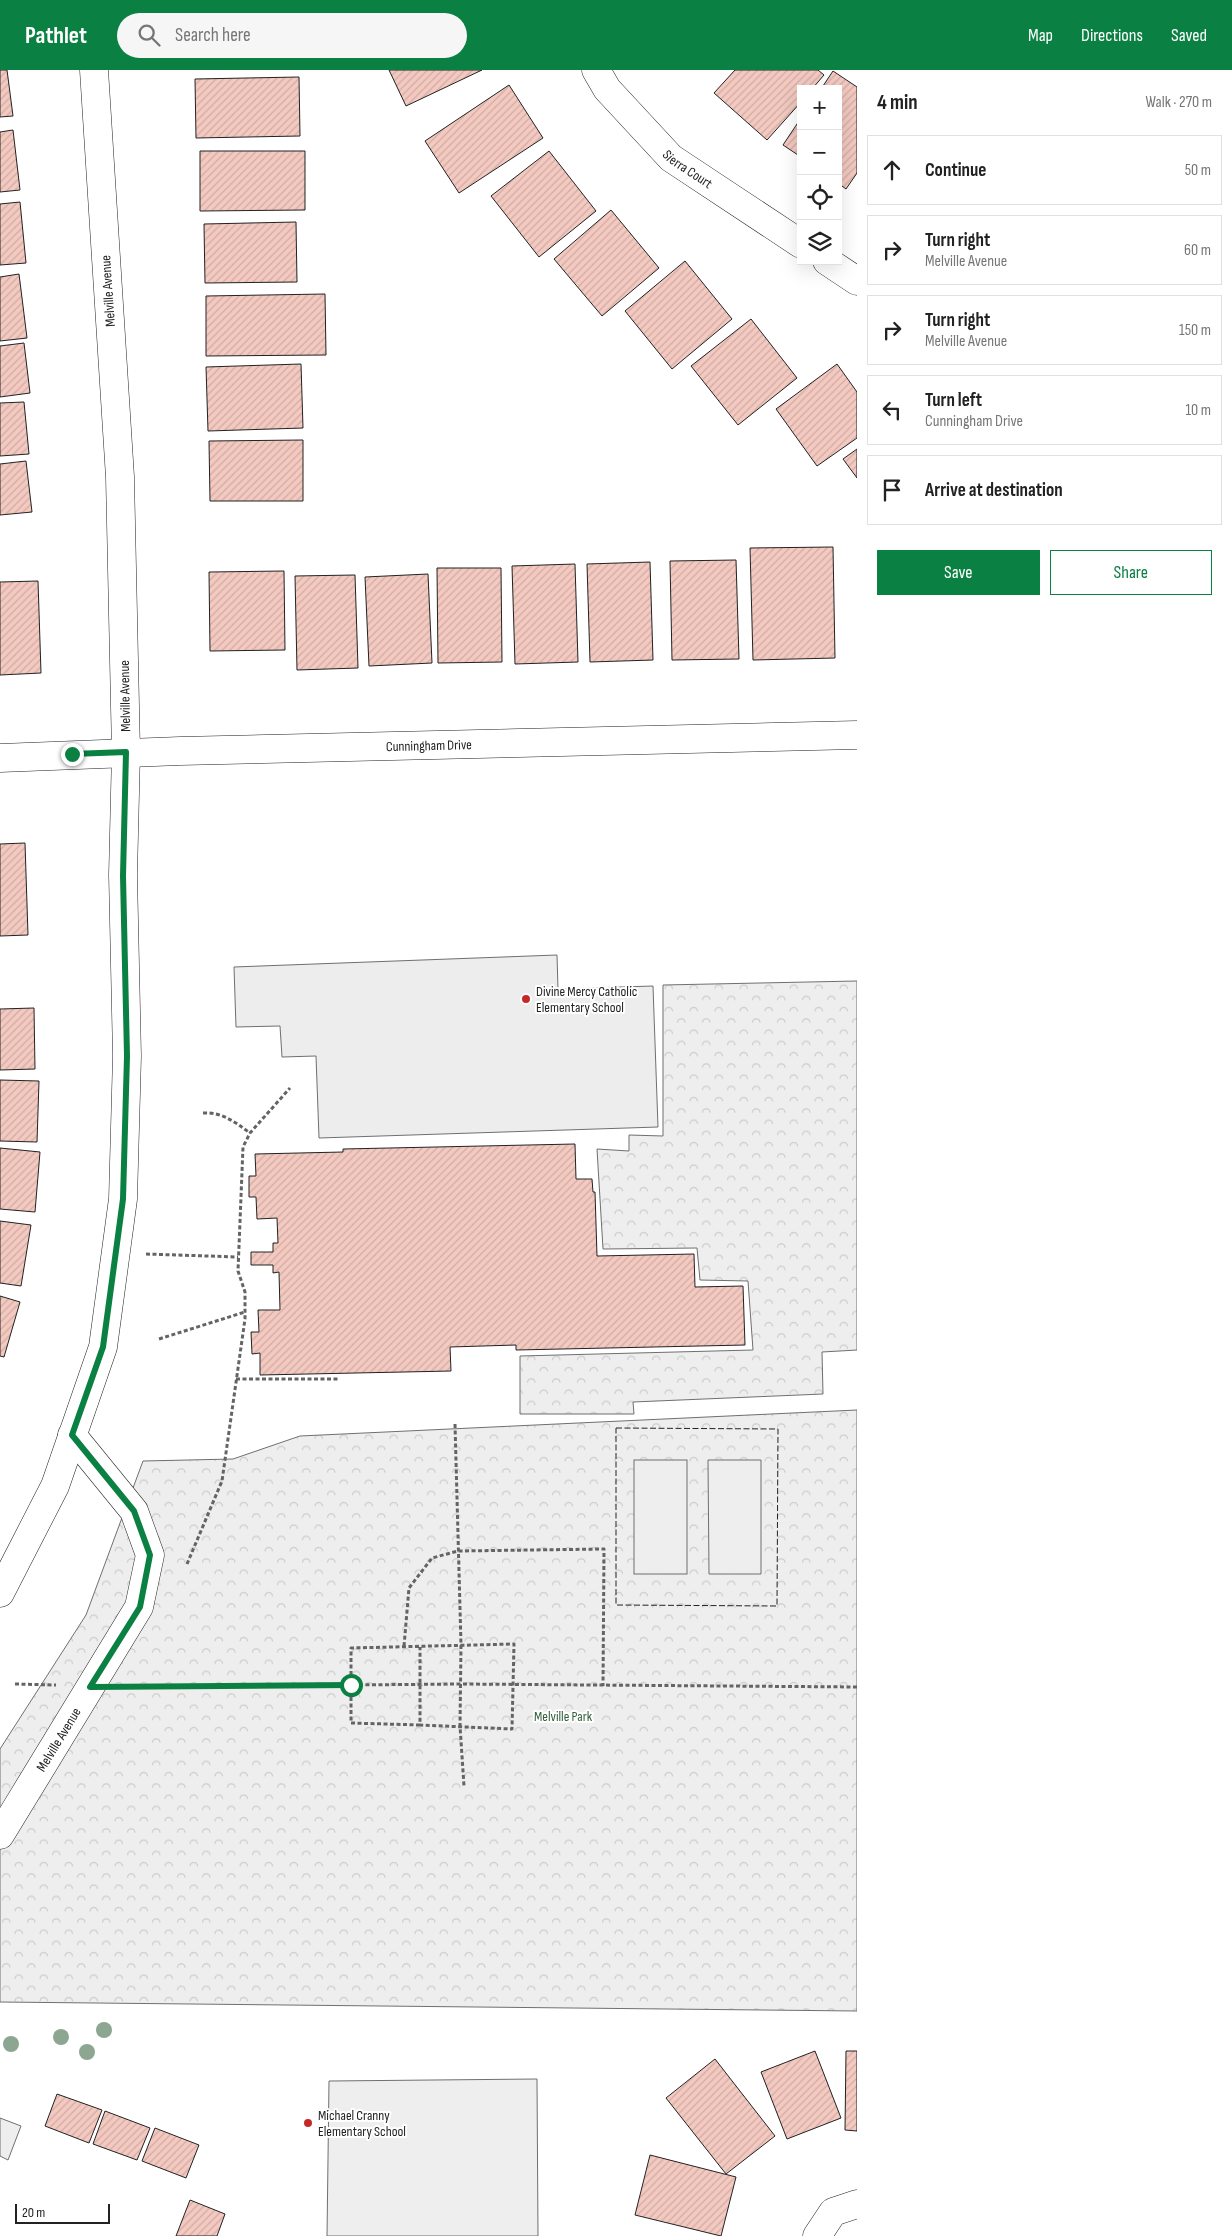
<!DOCTYPE html>
<meta charset="utf-8">
<style>
:root{--surface:#fff;--page:#f6f6f6;--text:#222;--muted:#767676;--line:#e0e0e0;--accent:#0b8043}
body{margin:0;font-family:"Sofia Sans Condensed",sans-serif;background:var(--page);color:var(--text)}
.controls{position:absolute;right:15px;top:15px;display:grid;overflow:hidden;border-radius:0px;box-shadow:0 5px 20px #0002}
.controls button{width:45px;height:45px;display:grid;place-items:center;padding:0;border:0;border-bottom:1px solid var(--line);background:var(--surface);color:var(--text);font:25px sans-serif}
.scale{position:absolute;left:15px;bottom:12px;width:95px;box-sizing:border-box;padding-left:5px;border:2px solid #222;border-top:0;font-size:14px;line-height:18px;white-space:nowrap;color:#222;-webkit-text-stroke:4px #fff;paint-order:stroke}
.stop{position:absolute;width:15px;height:15px;margin:-11px;border:4px solid #0b8043;border-radius:50%;background:#fff}
.stop.end{background:#0b8043;border-color:#fff;box-shadow:0 1px 5px #0008}
.list{margin:0;padding:0;list-style:none}
h2{display:flex;justify-content:space-between;align-items:center;height:65px;margin:0;padding:0 20px;font-size:21px}
h2 small{font-size:16px;font-weight:400;color:var(--muted)}
.list li{display:grid;grid-template-columns:32px 1fr auto;gap:15px;align-items:center;box-sizing:border-box;height:70px;margin:0 10px 10px;padding:0 10px;border:1px solid var(--line);border-radius:0px}
.list b{display:block;font-size:19px;white-space:nowrap}
.list p{margin:0;font-size:16px;white-space:nowrap;color:var(--muted)}
.list em{font-size:16px;font-style:normal;color:var(--muted)}
.actions{display:flex;gap:10px;padding:15px 20px}
.actions a{flex:1;padding:11px 0;border:1px solid var(--accent);border-radius:0px;text-align:center;font-size:18px;color:var(--accent)}
.actions .main{background:var(--accent);color:#fff}
.icon{flex:none;width:28px;height:28px;fill:none;stroke:currentColor;stroke-width:2;stroke-linecap:round;stroke-linejoin:round}
.map{position:relative;flex:none;width:857px;height:2166px;overflow:hidden}
header{display:flex;align-items:center;gap:30px;box-sizing:border-box;height:70px;padding:0 25px;background:var(--accent);color:#fff}
header strong{font-size:24px}
nav{display:flex;gap:28px;margin-inline-start:auto;font-size:18px}
.search{width:350px;height:45px;background:var(--page);display:flex;align-items:center;gap:12px;box-sizing:border-box;padding:0 18px;border-radius:28px;color:var(--muted);font-size:19px}
main{display:flex}
aside{flex:1;background:var(--surface)}
.map>svg:first-child{display:block}
</style>
<header>
<strong>Pathlet</strong>
<div class="search"><svg class="icon" aria-label="search" viewBox="0 0 24 24"><circle cx="10" cy="10" r="6"/><path d="M15 15l6 6"/></svg>Search here</div>
<nav><a>Map</a><a>Directions</a><a>Saved</a></nav>
</header>
<main>
<div class="map">
<svg width="857" height="2166" viewBox="0 0 857 2166">
<defs>
<pattern id="park-crowns" width="20" height="18" patternUnits="userSpaceOnUse" patternTransform="scale(1.25)"><rect width="20" height="18" fill="#eee"/><path d="M2 6a3 3 0 1 1 6 0M12 15a3 3 0 1 1 6 0" fill="none" stroke="#ccc"/></pattern>
<pattern id="building-hatch" width="6" height="6" patternUnits="userSpaceOnUse" patternTransform="scale(1.25)"><rect width="6" height="6" fill="#f3c9c0"/><path d="M-1 1l2-2M0 6l6-6M5 7l2-2" fill="none" stroke="#d0aca5"/></pattern>
</defs>
<rect width="100%" height="100%" fill="#fff"/>
<!-- park -->
<g fill="url(#park-crowns)" stroke="#6f6f6f">
<polygon points="857,911 857,1280 822,1282 823,1324 633,1332 634,1344 520,1344 520,1286 753,1280 748,1211 700,1210 697,1178 603,1179 597,1079 629,1081 629,1065 663,1066 663,915"/>
<polygon points="857,1340 857,1941 0,1932 0,1679 86,1545 143,1391 233,1389 300,1366"/>
</g>
<!-- garden -->
<g fill="#eee" stroke="#6f6f6f">
<rect x="634" y="1390" width="53" height="114"/>
<polygon points="708,1390 761,1390 761,1504 709,1504"/>
<polygon points="537,2009 538,2166 327,2166 329,2011"/>
<polygon points="0,2048 21,2056 8,2090 0,2086"/>
</g>
<!-- parking -->
<polygon fill="#ededed" stroke="#6f6f6f" points="557,885 558,919 653,916 658,1057 319,1068 316,986 282,987 280,956 236,957 234,897"/>
<!-- building -->
<g fill="url(#building-hatch)" stroke="#222">
<polygon points="0,0 7,0 13,46 0,47"/>
<polygon points="389,0 482,0 406,36"/>
<polygon points="735,0 818,0 824,5 812,19 801,19 801,32 767,70 714,23"/>
<polygon points="833,1 857,17 857,103 846,119 838,113 838,19 821,19"/>
<polygon points="299,7 300,66 196,68 195,9"/>
<polygon points="509,15 543,68 459,123 425,71"/>
<polygon points="801,48 801,87 783,75"/>
<polygon points="13,60 20,120 0,122 0,62"/>
<polygon points="200,81 305,81 305,140 200,141"/>
<polygon points="549,81 596,141 539,187 491,126"/>
<polygon points="20,132 26,193 0,195 0,134"/>
<polygon points="611,140 659,198 602,246 554,189"/>
<polygon points="296,152 297,212 205,213 204,154"/>
<polygon points="685,191 732,249 672,299 625,241"/>
<polygon points="19,204 27,268 0,271 0,207"/>
<polygon points="325,224 326,285 206,286 206,226"/>
<polygon points="751,249 797,308 738,355 691,296"/>
<polygon points="24,273 30,323 0,327 0,276"/>
<polygon points="301,294 303,358 208,361 206,297"/>
<polygon points="837,294 857,322 857,368 817,396 776,339"/>
<polygon points="24,332 29,384 0,386 0,333"/>
<polygon points="303,370 303,431 210,431 209,371"/>
<polygon points="857,379 857,408 843,389"/>
<polygon points="26,391 32,442 0,445 0,394"/>
<polygon points="833,477 835,588 753,590 750,478"/>
<polygon points="736,490 739,589 672,590 670,491"/>
<polygon points="650,492 653,590 590,592 587,494"/>
<polygon points="575,494 578,592 515,594 512,496"/>
<polygon points="437,498 501,498 502,592 438,593"/>
<polygon points="284,501 285,580 210,581 209,502"/>
<polygon points="428,504 432,593 369,596 365,507"/>
<polygon points="355,505 358,598 297,600 295,506"/>
<polygon points="38,511 41,603 0,605 0,512"/>
<polygon points="25,773 28,865 0,866 0,774"/>
<polygon points="34,938 35,999 0,1000 0,939"/>
<polygon points="0,1010 39,1011 37,1072 0,1071"/>
<polygon points="575,1074 576,1109 592,1109 593,1122 595,1122 597,1186 694,1184 695,1217 743,1216 745,1275 516,1280 516,1275 450,1277 451,1301 260,1305 260,1283 252,1284 251,1262 259,1262 258,1240 280,1240 279,1202 273,1203 273,1195 251,1195 251,1182 273,1182 273,1173 278,1173 277,1148 257,1149 256,1127 249,1127 249,1106 256,1106 255,1084 343,1082 343,1079"/>
<polygon points="0,1078 40,1082 35,1142 0,1139"/>
<polygon points="0,1151 31,1155 21,1216 0,1213"/>
<polygon points="0,1226 20,1232 4,1287 0,1286"/>
<polygon points="815,1981 841,2048 787,2069 761,2002"/>
<polygon points="846,1981 857,1981 857,2061 845,2060"/>
<polygon points="715,1989 775,2066 726,2104 666,2028"/>
<polygon points="57,2024 102,2040 89,2073 45,2056"/>
<polygon points="105,2041 150,2058 137,2090 93,2074"/>
<polygon points="155,2058 199,2075 186,2108 142,2091"/>
<polygon points="650,2085 736,2107 721,2166 635,2145"/>
<polygon points="190,2130 225,2144 217,2166 176,2166"/>
</g>
<g fill="none" stroke-linecap="round" stroke-linejoin="round">
<!-- minor casing -->
<g stroke="#222" stroke-width="29">
<g id="minor">
<path id="s1" d="M596,0L607,19L671,88L801,174"/>
<polyline points="827,191 857,211"/>
<path id="s2" d="M0,688L180,681L857,665"/>
<polyline points="0,1523 55,1416 103,1277 123,1129 127,986 123,805 126,682 120,407 94,0"/>
<path id="s3" d="M0,1765L139,1537L150,1485L134,1441L72,1365"/>
<polyline points="817,2166 833,2142 857,2134"/>
</g>
</g>
<!-- path -->
<g stroke="#646464" stroke-width="3" stroke-dasharray="4 2.5" stroke-linecap="butt">
<path d="M203,1043C222,1042 235,1052 250,1063"/>
<polyline points="146,1184 238,1187"/>
<polyline points="159,1269 245,1242"/>
<polyline points="236,1309 338,1309"/>
<polyline points="455,1354 461,1575 460,1656 464,1716"/>
<polyline points="187,1494 222,1411 245,1249 245,1222 238,1201 243,1077 250,1063 290,1018"/>
<polyline points="404,1576 409,1518 432,1488 458,1481 604,1479 603,1616"/>
<polyline points="15,1614 56,1615"/>
<polyline points="125,1617 461,1614 857,1617"/>
<polyline points="420,1655 351,1653 351,1578 514,1574 512,1659 420,1655 420,1577"/>
</g>
<!-- minor -->
<use href="#minor" stroke="#fff" stroke-width="28"/>
<!-- fence -->
<polygon stroke="#222" stroke-width="1" stroke-dasharray="6 2.5" stroke-linecap="butt" points="616,1358 778,1359 777,1536 616,1535"/>
</g>
<!-- trees -->
<g fill="#8da692">
<circle cx="104" cy="1960" r="8"/>
<circle cx="61" cy="1967" r="8"/>
<circle cx="11" cy="1974" r="8"/>
<circle cx="87" cy="1982" r="8"/>
</g>
<g fill="none" stroke-linecap="round" stroke-linejoin="round">
<!-- route -->
<polyline stroke="#0b8043" stroke-width="6" points="72,684 126,682 123,806 127,986 123,1129 103,1277 72,1365 134,1441 150,1485 140,1537 90,1617 351,1615"/>
</g>
<!-- markers -->
<g fill="#c62828" stroke="#fff" stroke-width="2">
<circle cx="526" cy="929" r="5"/>
<circle cx="308" cy="2053" r="5"/>
</g>
<g text-anchor="middle" dominant-baseline="central" stroke-width="4" stroke-linejoin="round" paint-order="stroke">
<!-- street labels -->
<g font-size="14" fill="#222" stroke="#fff">
<text stroke="none"><textPath href="#s1" startOffset="136">Sierra Court</textPath></text>
<text transform="translate(108 221) rotate(-94)">Melville Avenue</text>
<text transform="translate(125 626) rotate(-91)">Melville Avenue</text>
<text stroke="none"><textPath href="#s2" startOffset="429">Cunningham Drive</textPath></text>
<text stroke="none"><textPath href="#s3" startOffset="112">Melville Avenue</textPath></text>
</g>
<!-- poi labels -->
<g font-size="14" fill="#222" stroke="#fff" text-anchor="start">
<text x="536" y="921">Divine Mercy Catholic<tspan x="536" dy="16">Elementary School</tspan></text>
<text x="318" y="2045">Michael Cranny<tspan x="318" dy="16">Elementary School</tspan></text>
</g>
<!-- park labels -->
<g font-size="14" fill="#2f5e38" stroke="#fff">
<text x="563" y="1646">Melville Park</text>
</g>
</g>
</svg>
<div class="controls">
<button>+</button>
<button>−</button>
<button><svg class="icon" aria-label="locate" viewBox="0 0 24 24"><circle cx="12" cy="12" r="6"/><path d="M12 2v4M12 18v4M2 12h4M18 12h4"/></svg></button>
<button><svg class="icon" aria-label="layers" viewBox="0 0 24 24"><path d="M12 4l9 5-9 5-9-5zM3 14l9 5 9-5"/></svg></button>
</div>
<div class="scale">20 m</div>
<div class="stop" style="left:351px;top:1615px"></div>
<div class="stop end" style="left:72px;top:684px"></div>
</div>
<aside>
<h2>4 min<small>Walk · 270 m</small></h2>
<ul class="list">
<li><svg class="icon" aria-label="ahead" viewBox="0 0 24 24"><path d="M12 20V5M6 11l6-6 6 6"/></svg><div><b>Continue</b></div><em>50 m</em></li>
<li><svg class="icon" aria-label="right" viewBox="0 0 24 24"><path d="M7 20v-9h11M14 6l5 5-5 5"/></svg><div><b>Turn right</b><p>Melville Avenue</p></div><em>60 m</em></li>
<li><svg class="icon" aria-label="right" viewBox="0 0 24 24"><path d="M7 20v-9h11M14 6l5 5-5 5"/></svg><div><b>Turn right</b><p>Melville Avenue</p></div><em>150 m</em></li>
<li><svg class="icon" aria-label="left" viewBox="0 0 24 24"><path d="M17 20v-9H6M10 6l-5 5 5 5"/></svg><div><b>Turn left</b><p>Cunningham Drive</p></div><em>10 m</em></li>
<li><svg class="icon" aria-label="arrive" viewBox="0 0 24 24"><path d="M6 21V4h12l-3 4 3 4H6"/></svg><div><b>Arrive at destination</b></div></li>
</ul>
<div class="actions"><a class="main">Save</a><a>Share</a></div>
</aside>
</main>
